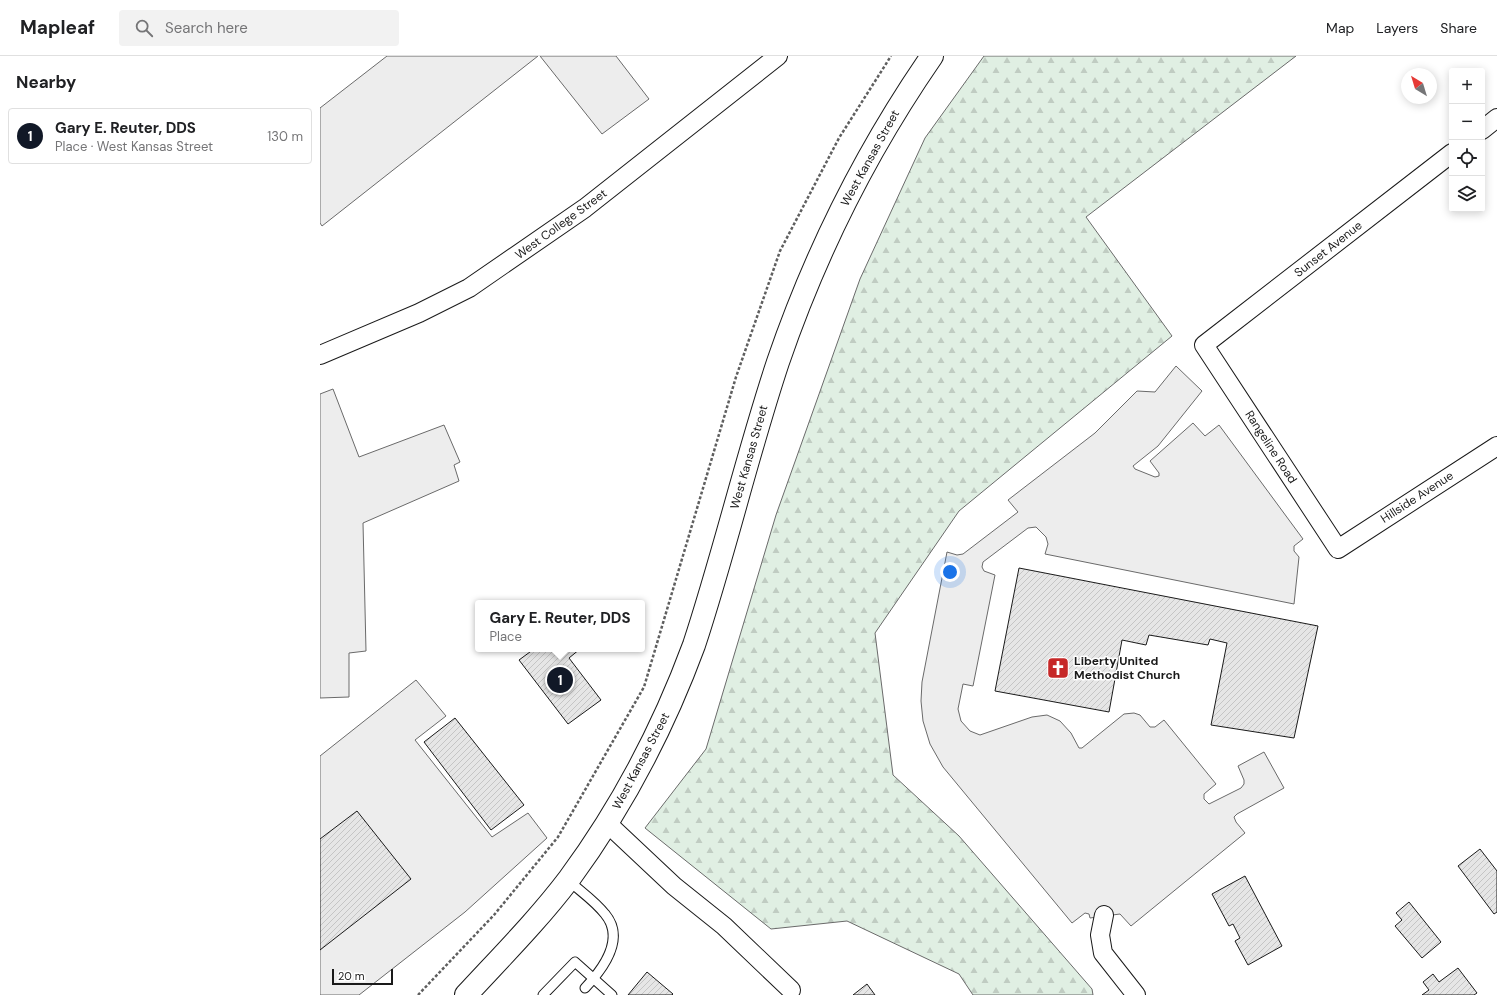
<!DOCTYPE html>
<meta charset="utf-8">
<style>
:root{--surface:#fff;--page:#f2f2f2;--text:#202124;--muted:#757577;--line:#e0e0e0;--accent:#111827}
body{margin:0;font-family:"DM Sans",sans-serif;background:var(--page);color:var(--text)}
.controls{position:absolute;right:12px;top:12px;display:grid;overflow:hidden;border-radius:4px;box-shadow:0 2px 10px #0003}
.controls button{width:36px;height:36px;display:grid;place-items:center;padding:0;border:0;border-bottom:1px solid var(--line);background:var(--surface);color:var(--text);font:20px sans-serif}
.compass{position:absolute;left:1081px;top:12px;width:36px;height:36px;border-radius:50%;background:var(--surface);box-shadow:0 2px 10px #0003;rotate:322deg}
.scale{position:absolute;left:12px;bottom:10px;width:61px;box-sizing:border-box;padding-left:4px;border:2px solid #1a1a1a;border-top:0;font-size:11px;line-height:14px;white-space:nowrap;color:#1a1a1a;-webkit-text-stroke:3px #fff;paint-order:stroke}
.you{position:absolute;left:630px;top:516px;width:14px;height:14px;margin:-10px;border:3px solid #fff;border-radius:50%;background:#1a73e8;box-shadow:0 0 0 6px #1a73e833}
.badge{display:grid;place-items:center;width:26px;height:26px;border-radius:50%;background:var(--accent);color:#fff;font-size:13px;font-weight:700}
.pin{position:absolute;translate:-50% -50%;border:2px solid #fff;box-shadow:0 1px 4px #0006}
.popup{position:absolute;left:155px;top:544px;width:170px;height:52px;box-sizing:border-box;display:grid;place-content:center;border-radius:4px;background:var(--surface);filter:drop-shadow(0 1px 3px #0005);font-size:13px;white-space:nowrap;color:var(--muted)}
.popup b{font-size:15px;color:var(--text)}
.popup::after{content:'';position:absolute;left:50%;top:100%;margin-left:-8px;border:8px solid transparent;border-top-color:var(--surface)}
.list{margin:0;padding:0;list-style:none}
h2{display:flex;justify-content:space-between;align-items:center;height:52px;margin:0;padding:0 16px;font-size:17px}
h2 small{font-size:13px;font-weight:400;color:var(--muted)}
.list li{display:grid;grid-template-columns:26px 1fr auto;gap:12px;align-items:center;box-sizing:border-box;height:56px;margin:0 8px 8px;padding:0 8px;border:1px solid var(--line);border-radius:4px}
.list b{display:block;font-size:15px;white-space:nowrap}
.list p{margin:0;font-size:13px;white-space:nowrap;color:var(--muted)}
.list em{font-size:13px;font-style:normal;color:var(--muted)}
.icon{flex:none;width:22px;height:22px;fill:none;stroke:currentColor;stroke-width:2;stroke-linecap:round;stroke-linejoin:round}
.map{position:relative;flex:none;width:1177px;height:939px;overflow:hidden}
header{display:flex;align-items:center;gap:24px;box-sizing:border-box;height:56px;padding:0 20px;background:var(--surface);border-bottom:1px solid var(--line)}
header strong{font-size:19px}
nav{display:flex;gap:22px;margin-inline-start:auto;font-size:14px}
.search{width:280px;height:36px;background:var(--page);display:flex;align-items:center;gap:10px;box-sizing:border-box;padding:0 14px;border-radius:4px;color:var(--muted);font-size:15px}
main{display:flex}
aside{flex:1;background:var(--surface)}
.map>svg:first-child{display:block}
</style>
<header>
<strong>Mapleaf</strong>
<div class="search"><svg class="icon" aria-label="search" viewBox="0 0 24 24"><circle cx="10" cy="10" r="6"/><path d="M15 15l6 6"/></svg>Search here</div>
<nav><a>Map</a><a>Layers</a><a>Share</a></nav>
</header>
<main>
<aside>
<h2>Nearby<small></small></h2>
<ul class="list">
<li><span class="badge">1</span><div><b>Gary E. Reuter, DDS</b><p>Place · West Kansas Street</p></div><em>130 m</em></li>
</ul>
</aside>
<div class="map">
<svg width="1177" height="939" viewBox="0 0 1177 939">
<defs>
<pattern id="forest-firs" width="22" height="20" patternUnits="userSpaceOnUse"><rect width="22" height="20" fill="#e0efe3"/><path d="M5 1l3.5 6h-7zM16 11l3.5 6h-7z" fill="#c0ccc2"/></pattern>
<pattern id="building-hatch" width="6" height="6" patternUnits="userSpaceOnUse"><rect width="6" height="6" fill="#e6e6e6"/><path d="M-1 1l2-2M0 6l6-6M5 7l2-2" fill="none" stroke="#c5c5c5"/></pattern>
</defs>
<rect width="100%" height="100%" fill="#fff"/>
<!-- forest -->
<polygon fill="url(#forest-firs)" stroke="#6a6a6a" points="664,0 976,0 766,161 852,280 639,455 555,577 573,719 639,780 772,933 773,939 653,939 639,918 527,865 451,873 325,772 386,693 456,459 540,223 605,82"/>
<!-- parking -->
<g fill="#ededed" stroke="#6a6a6a">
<polygon points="67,0 218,0 2,170 0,167 0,52"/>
<polygon points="220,0 296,0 329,43 282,78"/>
<polygon points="856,310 882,335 838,390 813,410 815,413 835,421 839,420 839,417 830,405 873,367 885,380 899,369 983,483 974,490 974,495 979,501 974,548 725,498 728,488 726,481 716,471 708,472 663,506 662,511 664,515 675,519 653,630 643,628 638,653 641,665 650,675 660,679 712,661 727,659 740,665 751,677 759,692 762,692 804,658 814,657 820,659 830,671 835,671 844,664 896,728 884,738 884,743 889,748 921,732 924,728 924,724 918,710 944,696 964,732 917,758 914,761 916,766 925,777 811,870 800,858 770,862 769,858 765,857 752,867 623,711 610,688 603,665 601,645 602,626 627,496 637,499 643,498 698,456 688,444 775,377 817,335 835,336"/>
<polygon points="13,333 39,401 124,369 140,406 134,409 139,425 43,467 46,595 29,597 29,641 0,642 0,338"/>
<polygon points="96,624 126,660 95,684 172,781 208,757 227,782 145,856 39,939 0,939 0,700"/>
</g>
<!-- building -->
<g fill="url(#building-hatch)" stroke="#1a1a1a">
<polygon points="699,512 998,570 974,682 891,669 907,587 890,583 888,589 829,579 826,589 802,584 789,656 675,635"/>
<polygon points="214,593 260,593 249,602 281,644 248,668 199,604"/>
<polygon points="135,662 204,749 171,774 104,686"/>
<polygon points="37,755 91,823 0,894 0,783"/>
<polygon points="1160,793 1177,815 1177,856 1174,858 1138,810"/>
<polygon points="925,820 962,890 928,909 915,885 920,882 913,868 909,870 892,838"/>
<polygon points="1089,846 1121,886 1102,902 1075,870 1082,864 1076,857"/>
<polygon points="1138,912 1157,937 1154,939 1102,939 1109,934 1103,926 1113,918 1119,926"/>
<polygon points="327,916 353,938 352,939 308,939"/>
<polygon points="547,928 555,939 533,939"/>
</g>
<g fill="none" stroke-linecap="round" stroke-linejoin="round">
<!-- service casing -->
<g stroke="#1a1a1a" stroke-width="11">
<g id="service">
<path d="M248,824C260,835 275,845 285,858C306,883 283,913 265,932"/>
<polyline points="223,939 255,906 292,939"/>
</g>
</g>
<!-- minor casing -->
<g stroke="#1a1a1a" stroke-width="20">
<g id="minor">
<polyline points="1162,74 1177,62"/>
<polyline points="1132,97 884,289 1018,493 1177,390"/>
<polyline points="0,299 99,257 149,232 265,152 458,0"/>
<polyline points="287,767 354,830 404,870 471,934"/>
<polyline points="784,859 780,879 783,897 816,939"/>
</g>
</g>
<!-- secondary casing -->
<g stroke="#1a1a1a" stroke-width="24">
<path id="secondary" d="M146,939C181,901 218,864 249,823C302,751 343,673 374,589C405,495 427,399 458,306C495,198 547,94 612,0"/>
</g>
<!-- path -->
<polyline stroke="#5f5f5f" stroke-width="2.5" stroke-dasharray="3 2" stroke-linecap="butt" points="98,939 174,859 238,781 324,631 416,321 460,195 519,82 571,0"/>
<!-- service -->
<use href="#service" stroke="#fff" stroke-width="9"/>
<!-- minor -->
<use href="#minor" stroke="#fff" stroke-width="18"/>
<!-- secondary -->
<use href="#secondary" stroke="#fff" stroke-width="22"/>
</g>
<!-- icons -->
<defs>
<g id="church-square" transform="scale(1.15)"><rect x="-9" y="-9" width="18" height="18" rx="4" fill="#c62828" stroke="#fff"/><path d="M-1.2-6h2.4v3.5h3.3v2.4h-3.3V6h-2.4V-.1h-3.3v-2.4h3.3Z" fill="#fff"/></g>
</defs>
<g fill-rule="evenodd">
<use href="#church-square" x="738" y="612"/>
</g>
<g text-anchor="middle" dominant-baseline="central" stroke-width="3" stroke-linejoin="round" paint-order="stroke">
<!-- street labels -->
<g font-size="12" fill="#1a1a1a" stroke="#fff">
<text transform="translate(550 102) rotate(-61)">West Kansas Street</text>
<text transform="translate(241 168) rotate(-36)">West College Street</text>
<text transform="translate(1008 193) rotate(-38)">Sunset Avenue</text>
<text transform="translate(951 391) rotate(57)">Rangeline Road</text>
<text transform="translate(429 401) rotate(-74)">West Kansas Street</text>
<text transform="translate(1097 441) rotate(-33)">Hillside Avenue</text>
<text transform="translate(321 705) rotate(-62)">West Kansas Street</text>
</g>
<!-- poi labels -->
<g font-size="12" font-weight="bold" fill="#1a1a1a" stroke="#fff" text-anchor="start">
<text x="754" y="605">Liberty United<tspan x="754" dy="14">Methodist Church</tspan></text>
</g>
</g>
</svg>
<div class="controls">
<button>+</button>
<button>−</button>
<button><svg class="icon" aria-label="locate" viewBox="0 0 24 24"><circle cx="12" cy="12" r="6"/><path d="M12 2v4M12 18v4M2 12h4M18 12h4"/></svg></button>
<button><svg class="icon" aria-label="layers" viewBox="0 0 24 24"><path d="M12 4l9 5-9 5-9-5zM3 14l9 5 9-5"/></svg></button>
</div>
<svg class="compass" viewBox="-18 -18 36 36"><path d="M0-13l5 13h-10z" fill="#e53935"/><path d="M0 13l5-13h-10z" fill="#757577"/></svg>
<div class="scale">20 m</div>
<div class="you"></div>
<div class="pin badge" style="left:240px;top:624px">1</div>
<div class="popup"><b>Gary E. Reuter, DDS</b>Place</div>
</div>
</main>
